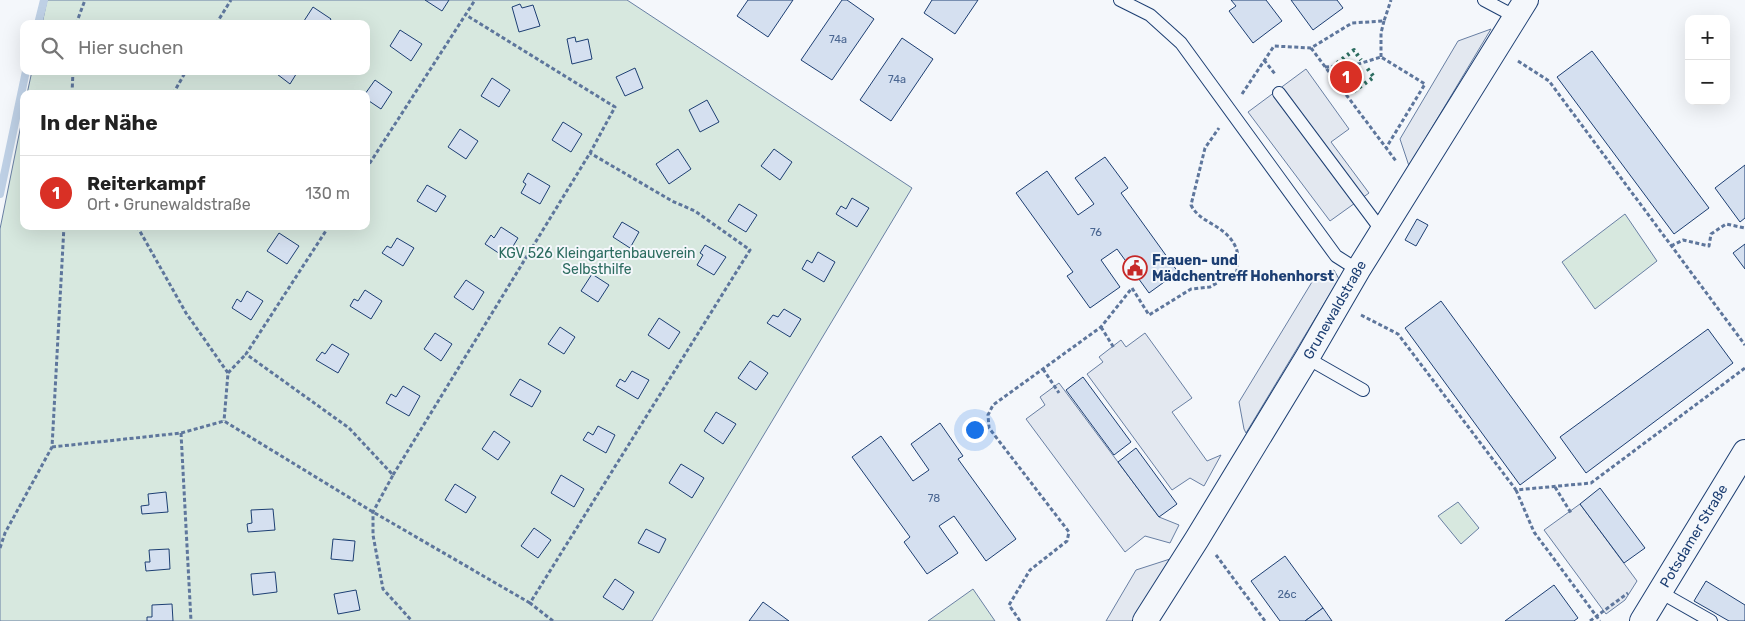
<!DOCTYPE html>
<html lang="de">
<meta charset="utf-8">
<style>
:root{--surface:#fff;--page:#f2f2f2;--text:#222;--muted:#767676;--line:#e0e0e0;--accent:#d93025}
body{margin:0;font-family:Rubik,sans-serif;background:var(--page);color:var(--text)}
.controls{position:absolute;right:15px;top:15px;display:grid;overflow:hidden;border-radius:10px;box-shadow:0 5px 20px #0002}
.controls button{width:45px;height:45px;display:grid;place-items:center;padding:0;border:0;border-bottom:1px solid var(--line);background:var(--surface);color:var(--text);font:25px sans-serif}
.you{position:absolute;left:974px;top:429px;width:18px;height:18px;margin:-12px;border:4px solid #fff;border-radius:50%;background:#1a73e8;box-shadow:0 0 0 8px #1a73e833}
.badge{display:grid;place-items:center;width:32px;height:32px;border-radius:50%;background:var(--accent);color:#fff;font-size:16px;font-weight:700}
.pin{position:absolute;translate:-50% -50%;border:2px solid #fff;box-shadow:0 1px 5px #0006}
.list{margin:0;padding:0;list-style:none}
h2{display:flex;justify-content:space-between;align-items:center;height:65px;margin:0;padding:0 20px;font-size:21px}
h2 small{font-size:16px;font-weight:400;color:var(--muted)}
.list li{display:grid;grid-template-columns:32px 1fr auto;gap:15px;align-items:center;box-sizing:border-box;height:75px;padding:0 20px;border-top:1px solid var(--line)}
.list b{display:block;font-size:19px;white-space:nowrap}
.list p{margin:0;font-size:16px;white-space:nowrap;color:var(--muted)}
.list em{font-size:16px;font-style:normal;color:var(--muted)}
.icon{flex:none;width:28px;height:28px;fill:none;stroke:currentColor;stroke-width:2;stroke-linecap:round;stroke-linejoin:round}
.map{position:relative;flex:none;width:1745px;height:621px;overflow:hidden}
.search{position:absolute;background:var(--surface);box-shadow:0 5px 20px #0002;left:20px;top:20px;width:350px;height:55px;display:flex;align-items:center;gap:12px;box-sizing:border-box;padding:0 18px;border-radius:10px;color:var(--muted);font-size:19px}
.panel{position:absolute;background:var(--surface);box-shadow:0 5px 20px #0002;left:20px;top:90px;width:350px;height:140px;border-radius:10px}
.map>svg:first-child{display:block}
</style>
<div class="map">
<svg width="1745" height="621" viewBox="0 0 1745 621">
<rect width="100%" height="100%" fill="#f4f7fb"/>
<!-- green -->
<g fill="#d7e8df" stroke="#687fa3">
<polygon points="47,0 627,0 912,188 652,621 0,621 0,229 24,110 24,226 366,226 366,94 27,94 32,71 366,71 366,24 42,24"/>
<polygon points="1625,214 1657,261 1595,309 1562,262"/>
<polygon points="1458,502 1479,528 1461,544 1438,516"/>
<polygon points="973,589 995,621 928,621"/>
</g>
<!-- parking -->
<g fill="#e3e8f0" stroke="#687fa3">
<polygon points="1491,29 1409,166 1400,139 1458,41"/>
<polygon points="1306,69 1349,129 1331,142 1369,193 1330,221 1248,112"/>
<polygon points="1334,270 1339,279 1246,433 1244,429 1239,402 1315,277"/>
<polygon points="1145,333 1192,398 1172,412 1207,461 1221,455 1204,486 1190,478 1172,490 1087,374 1103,362 1099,357 1121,340 1126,347"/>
<polygon points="1059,383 1159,517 1179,525 1170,543 1145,536 1125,552 1026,419 1045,405 1040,397"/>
<polygon points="1580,504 1637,581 1625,600 1606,614 1544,530"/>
<polygon points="1170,559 1133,621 1106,621 1136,570"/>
</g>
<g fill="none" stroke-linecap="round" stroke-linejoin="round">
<!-- stream -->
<g stroke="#bed0e5" stroke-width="8">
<polyline points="38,24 44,0"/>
<polyline points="0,194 26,71"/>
</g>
</g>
<!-- building -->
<g fill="#d5e0f0" stroke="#1d3f73">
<polygon points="425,0 449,0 442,11"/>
<polygon points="748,0 793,0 768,37 737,16"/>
<polygon points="842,0 847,0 874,19 832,80 801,60"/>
<polygon points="932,0 978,0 955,34 924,13"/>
<polygon points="1231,0 1266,0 1282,21 1253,43 1229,11 1236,6"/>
<polygon points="1291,0 1337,0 1343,8 1313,30"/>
<polygon points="520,4 522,8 533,5 540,26 519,32 512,7"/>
<polygon points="313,7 331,19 328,24 302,24"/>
<polygon points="400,30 422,44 411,61 390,46"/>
<polygon points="575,37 576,42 588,39 592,59 572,64 567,39"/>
<polygon points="902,38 933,59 891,121 860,100"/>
<polygon points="1592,51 1709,208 1674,234 1557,77"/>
<polygon points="635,68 643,88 625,96 616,77"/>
<polygon points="273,71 298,71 290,84"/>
<polygon points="492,78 510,90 499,107 481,96"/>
<polygon points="375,80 392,92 381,109 366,99 366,94 365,94"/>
<polygon points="707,100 719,122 700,132 689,110"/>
<polygon points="563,122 582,134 571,152 552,140"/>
<polygon points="460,129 478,141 466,159 448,147"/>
<polygon points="678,149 691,169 669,184 656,164"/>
<polygon points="774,149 792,162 780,180 761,166"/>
<polygon points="1105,157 1128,188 1121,193 1178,272 1149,293 1117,249 1101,260 1120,287 1090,308 1067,276 1073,272 1016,193 1047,171 1078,215 1094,204 1075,178"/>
<polygon points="1745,165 1745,218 1740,222 1715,188"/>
<polygon points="528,173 550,186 540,204 521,193 526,184 523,182"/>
<polygon points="427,185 446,196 436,212 417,201"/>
<polygon points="852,198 869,208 857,227 836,214 841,206 846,209"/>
<polygon points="739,204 757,215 746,232 728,221"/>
<polygon points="1417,219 1428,225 1416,246 1405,240"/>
<polygon points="622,222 639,232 630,248 613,237"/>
<polygon points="501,227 518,238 506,258 485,244 491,235 494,238"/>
<polygon points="279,233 299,246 287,264 267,251"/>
<polygon points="397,238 414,248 403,266 382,253 387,246 391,248"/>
<polygon points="1745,244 1745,269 1733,253"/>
<polygon points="705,245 726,257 714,275 697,265 703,255 700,253"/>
<polygon points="818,252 835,262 824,282 802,269 807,260 812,263"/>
<polygon points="592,274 609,285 598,302 581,291"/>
<polygon points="466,280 484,292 473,310 454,297"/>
<polygon points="365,290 382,301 371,319 350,306 354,299 358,301"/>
<polygon points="247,291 263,301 251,320 232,308 237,299 241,302"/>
<polygon points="1441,301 1556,458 1520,485 1405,328"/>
<polygon points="784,309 801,319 790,337 767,323 773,315 778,317"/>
<polygon points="659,318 680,332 669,349 648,335"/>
<polygon points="560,327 575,337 564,354 548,344"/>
<polygon points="1708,329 1733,363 1586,473 1560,437"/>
<polygon points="435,333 452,344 441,361 424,349"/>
<polygon points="332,344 349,354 338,373 316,360 322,352 325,354"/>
<polygon points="750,361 768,373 756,390 738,378"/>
<polygon points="632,371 649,380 638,399 616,386 620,379 625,382"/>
<polygon points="1083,377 1131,442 1114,455 1066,390"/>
<polygon points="520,379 541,391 532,407 510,395"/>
<polygon points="403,386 420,396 409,416 386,403 391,394 396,397"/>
<polygon points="716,412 736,424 723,444 704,431"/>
<polygon points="940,423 963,456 958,459 1016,539 986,561 954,516 939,526 958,553 927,574 904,542 910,537 852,457 881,436 913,481 929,470 911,444"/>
<polygon points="598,426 615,435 606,453 583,440 588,432 593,435"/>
<polygon points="494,431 510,442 498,460 482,449"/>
<polygon points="1136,448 1177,504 1159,517 1118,462"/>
<polygon points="681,464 704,478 692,498 669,483"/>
<polygon points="561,475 584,489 574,507 551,493"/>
<polygon points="455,484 476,497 466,513 445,500"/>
<polygon points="1600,488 1645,548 1624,563 1580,504"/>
<polygon points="166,492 168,512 142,514 141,506 149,505 148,494"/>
<polygon points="273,509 275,530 248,532 247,524 252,523 251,510"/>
<polygon points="534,528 551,540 538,558 521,546"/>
<polygon points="646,529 666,539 659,553 638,543"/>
<polygon points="333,539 355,541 353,561 331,559"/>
<polygon points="169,549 170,569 146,571 145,562 150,562 149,550"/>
<polygon points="1285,556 1323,608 1305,621 1280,621 1251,581"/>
<polygon points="275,572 277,592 253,595 251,574"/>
<polygon points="615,579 634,592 623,610 603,597"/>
<polygon points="1706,581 1745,605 1745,621 1729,621 1694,601"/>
<polygon points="1554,585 1578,618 1574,621 1505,621"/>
<polygon points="356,590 360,610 338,614 334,594"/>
<polygon points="763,602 789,621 749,621"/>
<polygon points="172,604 173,621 147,621 147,617 152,617 152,605"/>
<polygon points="1323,608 1332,621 1305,621"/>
</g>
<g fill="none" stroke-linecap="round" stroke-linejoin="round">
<!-- service casing -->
<g stroke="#1d3f73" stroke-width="14">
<g id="service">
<polyline points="1120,0 1150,15 1181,43 1336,256 1358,270"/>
<polyline points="1484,0 1516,17"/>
<polyline points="1279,93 1382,231"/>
<polyline points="1307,358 1363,390"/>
<polyline points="1660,592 1711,621"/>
</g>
</g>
<!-- minor casing -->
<g stroke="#1d3f73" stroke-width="26">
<g id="minor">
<polyline points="1145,621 1197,539 1307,358 1358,270 1526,0"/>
<polyline points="1642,621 1745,452"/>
</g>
</g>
<!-- path -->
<g stroke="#5e769c" stroke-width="3" stroke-dasharray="4 2.5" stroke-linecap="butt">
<polyline points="76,24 85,0"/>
<polyline points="216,24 231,0"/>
<polyline points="1311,48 1396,161"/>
<polyline points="1381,57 1381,33 1384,21"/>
<polyline points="1264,60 1275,74"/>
<polyline points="1518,61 1549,81 1745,345"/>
<polyline points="1325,67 1355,65 1381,57 1425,84 1386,148"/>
<polyline points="72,94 73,71"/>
<polyline points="173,94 186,71"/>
<polyline points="1242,94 1274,46 1311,48 1352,23 1384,21 1391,0"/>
<polyline points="366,169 475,0"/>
<polyline points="137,226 186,313 228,373 224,421"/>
<polyline points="329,226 246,354 349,428 393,475 373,512 373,535 383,589 412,621"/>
<polyline points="1671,246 1683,240 1709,246 1711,234 1726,224 1745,228"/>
<polyline points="1361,315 1398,334 1516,490 1591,483 1745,368"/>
<polyline points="1101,327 1114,348"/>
<polyline points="1043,369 1059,393"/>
<polyline points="228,373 246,354"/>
<polyline points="181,433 191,621"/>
<polyline points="52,447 181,433 224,421 373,512 530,603"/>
<polyline points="393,475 590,153 615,107 466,15"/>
<polyline points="1555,487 1571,513"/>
<polyline points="1516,490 1534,532 1600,621"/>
<polyline points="0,548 5,533 52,447 64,226"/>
<polyline points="1216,555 1265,621"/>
<polyline points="553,621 530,603 750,250 695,211 672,201 590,153"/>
<path d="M1020,621L1009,605L1030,570L1067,541L1069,532L989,428L988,415L993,405L1101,327L1132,288L1149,315L1191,289L1210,287L1237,271C1237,265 1239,254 1236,248C1226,224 1200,224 1191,205L1205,148L1219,128"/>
<polyline points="1590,621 1628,593"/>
</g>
<!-- service -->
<use href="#service" stroke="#f4f7fb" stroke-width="12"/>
<!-- minor -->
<use href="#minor" stroke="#f4f7fb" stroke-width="24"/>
<!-- hedge -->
<g stroke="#2c6c60" stroke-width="4" stroke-dasharray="2.5 4" stroke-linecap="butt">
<polyline points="1337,63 1354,50 1361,60"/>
<polyline points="1354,91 1374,77 1367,68"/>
</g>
</g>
<!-- icons -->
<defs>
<g id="civic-ring" transform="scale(1.25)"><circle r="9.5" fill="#f4f7fb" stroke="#c62828" stroke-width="1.5"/><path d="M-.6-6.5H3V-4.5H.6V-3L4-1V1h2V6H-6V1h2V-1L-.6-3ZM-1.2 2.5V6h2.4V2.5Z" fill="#c62828"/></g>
</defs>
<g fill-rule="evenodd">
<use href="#civic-ring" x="1135" y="268"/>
</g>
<g text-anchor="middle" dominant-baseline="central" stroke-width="4" stroke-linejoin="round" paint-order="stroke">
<!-- number labels -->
<g font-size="11" fill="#4b6792">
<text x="838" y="39">74a</text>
<text x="897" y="79">74a</text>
<text x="1096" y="232">76</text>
<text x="934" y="498">78</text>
<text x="1287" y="594">26c</text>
</g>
<!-- park labels -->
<g font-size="14" fill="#2c6c60" stroke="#f4f7fb">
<text x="597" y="253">KGV 526 Kleingartenbauverein<tspan x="597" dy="16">Selbsthilfe</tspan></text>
</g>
<!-- poi labels -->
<g font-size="14" font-weight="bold" fill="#1d3f73" stroke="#f4f7fb" text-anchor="start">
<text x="1152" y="260">Frauen- und<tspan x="1152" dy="16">Mädchentreff Hohenhorst</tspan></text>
</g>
<!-- street labels -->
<g font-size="14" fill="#1d3f73" stroke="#f4f7fb">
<text transform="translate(1335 310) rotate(-60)">Grunewaldstraße</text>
<text transform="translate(1694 536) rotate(-59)">Potsdamer Straße</text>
</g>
</g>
</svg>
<div class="controls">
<button>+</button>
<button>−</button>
</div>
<div class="you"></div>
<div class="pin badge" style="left:1346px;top:77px">1</div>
<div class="search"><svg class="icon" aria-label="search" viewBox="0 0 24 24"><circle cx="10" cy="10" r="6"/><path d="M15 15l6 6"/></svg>Hier suchen</div>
<section class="panel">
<h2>In der Nähe<small></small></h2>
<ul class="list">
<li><span class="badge">1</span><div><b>Reiterkampf</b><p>Ort · Grunewaldstraße</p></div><em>130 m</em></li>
</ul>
</section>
</div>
